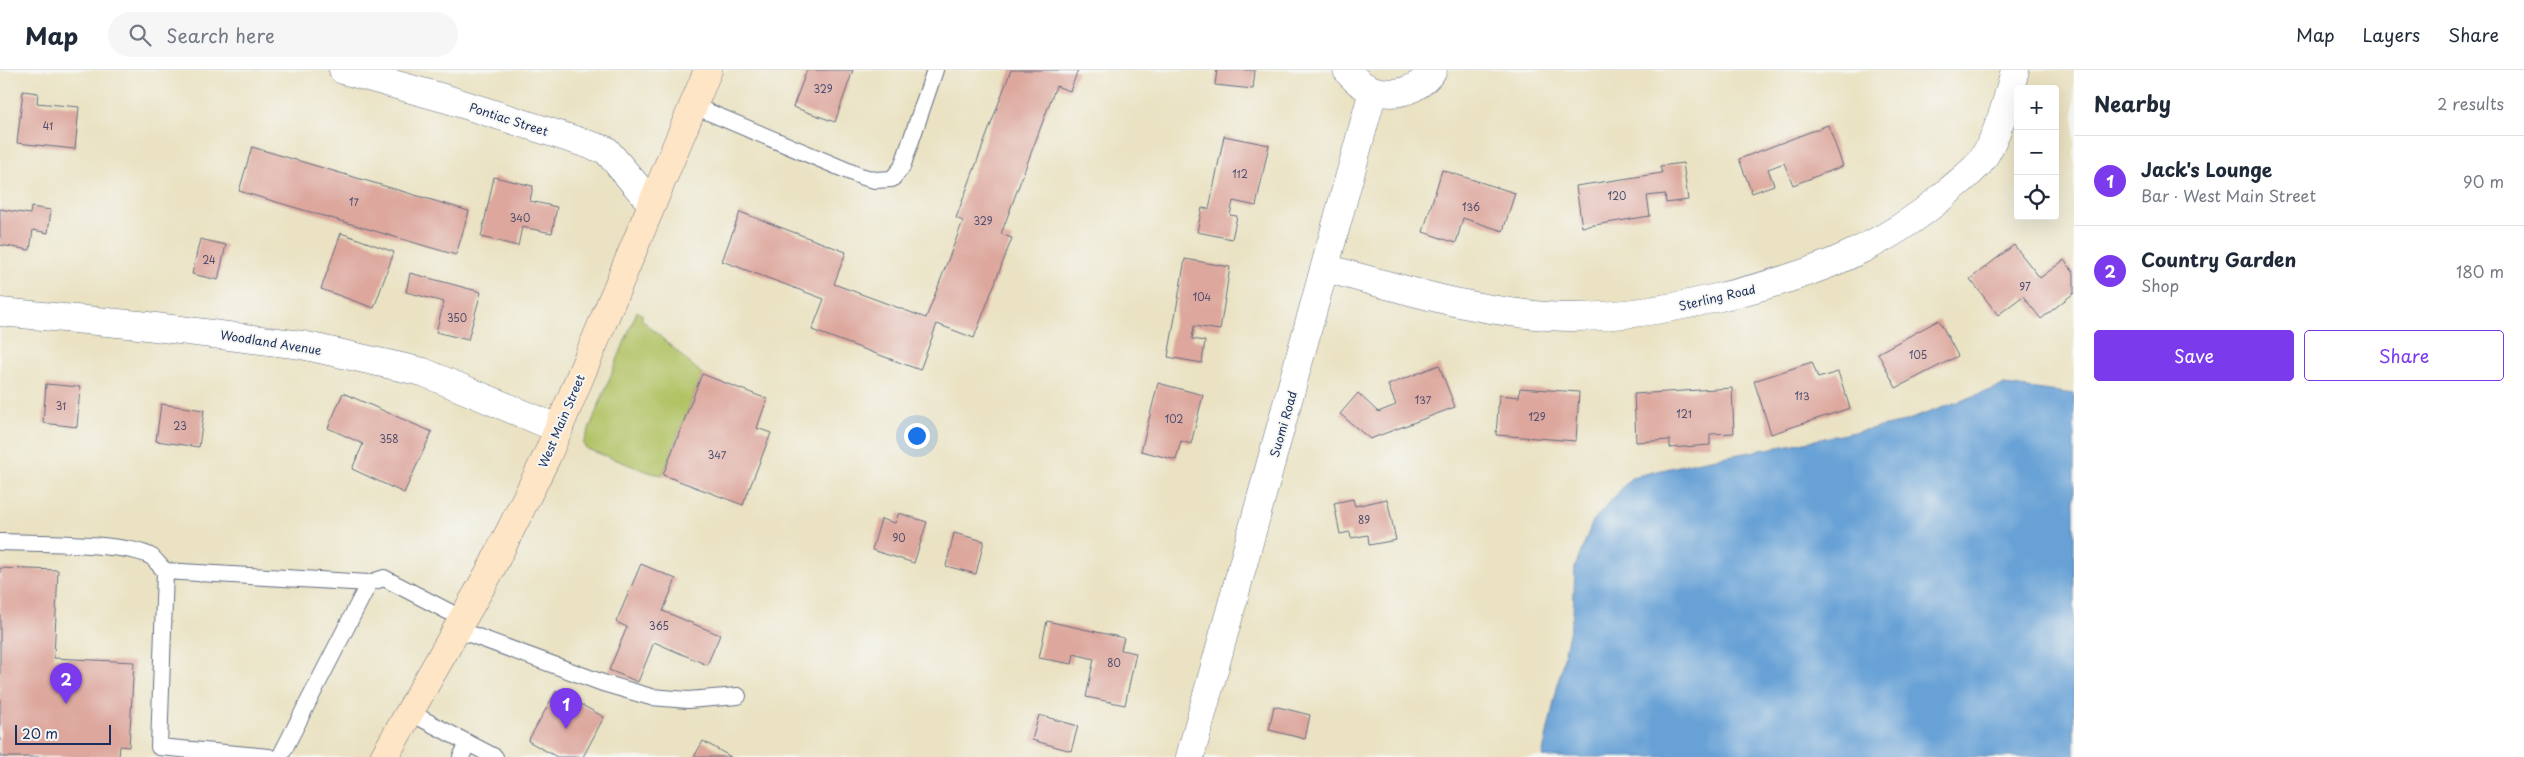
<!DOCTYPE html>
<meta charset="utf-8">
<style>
:root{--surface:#fff;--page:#f6f6f7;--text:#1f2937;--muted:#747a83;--line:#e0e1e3;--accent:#7c3aed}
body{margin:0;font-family:"Playpen Sans",sans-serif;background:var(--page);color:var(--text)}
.controls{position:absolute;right:15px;top:15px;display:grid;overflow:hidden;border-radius:5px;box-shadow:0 5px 20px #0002}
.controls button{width:45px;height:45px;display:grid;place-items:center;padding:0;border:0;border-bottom:1px solid var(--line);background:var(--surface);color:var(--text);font:25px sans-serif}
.scale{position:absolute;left:15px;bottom:12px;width:96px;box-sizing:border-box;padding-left:5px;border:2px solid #1b2f5e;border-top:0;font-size:14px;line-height:18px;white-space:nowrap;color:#1b2f5e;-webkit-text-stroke:4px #f6f6f2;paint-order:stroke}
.you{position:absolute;left:916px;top:365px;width:18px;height:18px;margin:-12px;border:4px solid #fff;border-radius:50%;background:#1a73e8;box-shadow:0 0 0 8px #1a73e833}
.badge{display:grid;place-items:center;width:32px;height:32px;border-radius:50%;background:var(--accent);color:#fff;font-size:16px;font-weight:700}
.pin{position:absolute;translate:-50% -41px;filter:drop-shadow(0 1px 2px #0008)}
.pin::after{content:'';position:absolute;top:26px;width:18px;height:15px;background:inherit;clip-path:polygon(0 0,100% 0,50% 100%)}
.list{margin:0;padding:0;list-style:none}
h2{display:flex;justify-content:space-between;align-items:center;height:65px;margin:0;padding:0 20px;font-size:21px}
h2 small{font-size:16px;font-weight:400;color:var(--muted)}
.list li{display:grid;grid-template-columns:32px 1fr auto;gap:15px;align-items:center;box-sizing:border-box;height:90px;padding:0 20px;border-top:1px solid var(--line)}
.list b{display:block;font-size:19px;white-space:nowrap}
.list p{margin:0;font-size:16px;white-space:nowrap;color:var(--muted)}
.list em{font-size:16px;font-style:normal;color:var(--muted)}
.actions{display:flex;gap:10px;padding:15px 20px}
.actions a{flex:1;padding:11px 0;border:1px solid var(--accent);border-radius:5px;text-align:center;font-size:18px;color:var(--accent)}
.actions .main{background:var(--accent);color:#fff}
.icon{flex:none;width:28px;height:28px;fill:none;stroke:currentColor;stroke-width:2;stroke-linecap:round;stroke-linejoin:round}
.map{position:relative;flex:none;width:2074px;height:687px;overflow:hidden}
header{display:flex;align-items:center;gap:30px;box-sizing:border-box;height:70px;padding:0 25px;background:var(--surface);border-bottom:1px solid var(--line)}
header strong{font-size:24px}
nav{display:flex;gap:28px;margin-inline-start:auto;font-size:18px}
.search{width:350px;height:45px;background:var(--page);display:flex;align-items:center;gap:12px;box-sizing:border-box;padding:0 18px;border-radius:28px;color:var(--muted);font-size:19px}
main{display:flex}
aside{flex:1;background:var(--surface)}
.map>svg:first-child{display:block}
</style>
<header>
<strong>Map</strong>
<div class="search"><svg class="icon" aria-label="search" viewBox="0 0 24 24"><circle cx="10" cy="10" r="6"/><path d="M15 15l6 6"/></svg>Search here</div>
<nav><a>Map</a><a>Layers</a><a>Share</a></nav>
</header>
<main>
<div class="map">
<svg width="2074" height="687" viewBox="0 0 2074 687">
<rect width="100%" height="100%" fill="#f6f6f2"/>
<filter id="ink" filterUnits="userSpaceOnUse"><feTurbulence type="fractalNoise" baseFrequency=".02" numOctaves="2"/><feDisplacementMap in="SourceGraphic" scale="10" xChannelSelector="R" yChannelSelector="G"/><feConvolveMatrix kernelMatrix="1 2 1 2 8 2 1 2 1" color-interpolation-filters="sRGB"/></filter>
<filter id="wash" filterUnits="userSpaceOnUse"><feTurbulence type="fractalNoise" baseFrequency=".0096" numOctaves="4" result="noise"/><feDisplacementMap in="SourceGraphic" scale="20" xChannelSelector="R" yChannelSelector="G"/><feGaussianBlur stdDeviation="1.12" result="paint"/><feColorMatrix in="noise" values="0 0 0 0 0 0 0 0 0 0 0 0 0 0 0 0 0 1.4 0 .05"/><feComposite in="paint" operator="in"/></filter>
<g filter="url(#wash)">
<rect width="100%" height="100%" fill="#eae2c2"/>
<!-- green -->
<polygon fill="#b2c366" stroke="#667962" points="637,241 642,244 642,250 702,304 663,405 651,403 587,379 583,374"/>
<!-- water -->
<polygon fill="#67a1d6" stroke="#41689a" points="2004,315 2074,324 2074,687 1542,687 1573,545 1575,497 1593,451 1632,407 1700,391 1800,373 1900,353"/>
<g id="blocks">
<!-- building -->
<g fill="#dda79d">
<polygon points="807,0 853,0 835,52 793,37"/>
<polygon points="1011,0 1078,0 1070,21 1056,16 1001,164 1012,168 974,268 937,254 920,300 812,260 824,229 722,191 740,142 846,182 834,214 926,248 963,151 956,148"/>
<polygon points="1217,0 1255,0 1253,19 1215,15"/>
<polygon points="23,21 38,23 37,33 79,37 75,79 17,73"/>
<polygon points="1828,55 1843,96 1793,115 1784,93 1768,99 1774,115 1752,123 1739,89"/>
<polygon points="1224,66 1269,75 1256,136 1233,131 1230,145 1237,146 1232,169 1197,162 1202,138 1209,139"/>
<polygon points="252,77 469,141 456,185 239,121"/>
<polygon points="1683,93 1688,130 1666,133 1665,124 1647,126 1650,146 1582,157 1576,116 1662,103 1660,96"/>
<polygon points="1442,100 1515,123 1503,161 1463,148 1456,173 1423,162"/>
<polygon points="494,107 533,116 530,131 557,137 552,163 522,157 518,176 481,167"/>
<polygon points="31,137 51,140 48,163 33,160 30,180 0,175 0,139 30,144"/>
<polygon points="341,163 394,182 374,238 321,219"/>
<polygon points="200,169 226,175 218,210 192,204"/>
<polygon points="2014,175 2040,208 2064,190 2074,203 2074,223 2041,249 2023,226 1998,245 1970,209"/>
<polygon points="1185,189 1230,197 1220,260 1194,256 1192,269 1205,271 1202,293 1168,287"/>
<polygon points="410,203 481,222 468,270 436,262 444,232 406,222"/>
<polygon points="1939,250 1958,286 1896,318 1878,283"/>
<polygon points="1812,292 1818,308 1838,302 1850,338 1771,364 1754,311"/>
<polygon points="1439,295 1455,337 1370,369 1340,344 1358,323 1378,342 1396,335 1388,315"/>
<polygon points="702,304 767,329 757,358 771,363 743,435 663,405"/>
<polygon points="1158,313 1203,325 1191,374 1181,371 1176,390 1141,381"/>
<polygon points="46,314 80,317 77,357 43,353"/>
<polygon points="1520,318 1579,322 1576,371 1496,365 1499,325 1519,327"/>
<polygon points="1732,318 1734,363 1710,364 1710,375 1670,378 1670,370 1636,372 1634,324"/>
<polygon points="343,323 432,362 404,423 352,399 363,374 328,358"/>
<polygon points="161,334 204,340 199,377 156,371"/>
<polygon points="1353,429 1355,436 1387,429 1396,470 1369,475 1368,465 1351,468 1350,462 1340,464 1334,433"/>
<polygon points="899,443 927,452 914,493 872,480 881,449 895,453"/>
<polygon points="954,463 984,471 976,504 946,496"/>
<polygon points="641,494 676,509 663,541 720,565 707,595 654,572 638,612 609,600 627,557 616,552"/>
<polygon points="0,498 58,500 54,588 134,592 129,677 120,676 119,687 0,687"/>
<polygon points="1047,551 1124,568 1121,580 1136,583 1125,635 1086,627 1094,589 1074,584 1072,594 1039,588"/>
<polygon points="556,621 604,647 583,687 557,687 528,671"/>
<polygon points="1274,636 1310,645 1305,669 1269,660"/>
<polygon points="1039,645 1078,656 1071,681 1032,670"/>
<polygon points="703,671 731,687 694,687"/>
</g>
</g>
</g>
<g filter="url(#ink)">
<use href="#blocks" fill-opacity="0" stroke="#636e81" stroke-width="1"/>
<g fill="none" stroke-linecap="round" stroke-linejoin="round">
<!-- lane casing -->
<g stroke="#636e81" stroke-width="18">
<g id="lane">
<polyline points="694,36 860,106 875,110 892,109 902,97 935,0"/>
<path d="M0,472C31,473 129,472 152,487C156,491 161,497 165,501"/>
<polyline points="456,559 603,613 651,627 688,630 738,626"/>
<polyline points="409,642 468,673 461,687"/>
<polyline points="468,673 495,687"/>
<polyline points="269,687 159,677 165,501 369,513"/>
<polyline points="280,687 369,513 384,508 463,549"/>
</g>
</g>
<!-- street casing -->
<g stroke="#636e81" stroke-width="29">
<g id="street">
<polyline points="343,0 447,29 606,80 652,134"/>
<path d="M1347,0C1368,30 1412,31 1433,0"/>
<path d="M1325,198C1406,220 1488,246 1573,247C1621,247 1669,239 1716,228C1802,208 1882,181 1950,120C1960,111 1974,101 1982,90C1999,63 2007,31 2015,0"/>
<polyline points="0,242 139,255 302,275 423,302 559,359"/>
<polyline points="1190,687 1373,21"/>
</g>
</g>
<!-- secondary casing -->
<g stroke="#636e81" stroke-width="29">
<polyline id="secondary" points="384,687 490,501 547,386 708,0"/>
</g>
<!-- lane -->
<use href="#lane" stroke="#fff" stroke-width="16"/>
<!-- street -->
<use href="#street" stroke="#fff" stroke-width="28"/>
<!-- secondary -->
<use href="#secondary" stroke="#fde5c5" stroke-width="28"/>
</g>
</g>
<g text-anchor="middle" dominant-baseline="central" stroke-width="4" stroke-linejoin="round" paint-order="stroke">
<!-- number labels -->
<g font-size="10" fill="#4c4d6e">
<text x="823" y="18">329</text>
<text x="48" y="55">41</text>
<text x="1240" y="103">112</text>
<text x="1617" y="125">120</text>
<text x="354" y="131">17</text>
<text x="1471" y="136">136</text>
<text x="520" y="147">340</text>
<text x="983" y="150">329</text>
<text x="209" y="189">24</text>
<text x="2025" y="216">97</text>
<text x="1202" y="226">104</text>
<text x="457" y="247">350</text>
<text x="1918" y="284">105</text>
<text x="1802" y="325">113</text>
<text x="1423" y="329">137</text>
<text x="61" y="335">31</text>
<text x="1684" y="343">121</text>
<text x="1537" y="346">129</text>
<text x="1174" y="348">102</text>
<text x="180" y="355">23</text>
<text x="389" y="368">358</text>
<text x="717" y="384">347</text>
<text x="1364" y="449">89</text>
<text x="899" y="467">90</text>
<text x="659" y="555">365</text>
<text x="1114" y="592">80</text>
</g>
<!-- street labels -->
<g font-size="12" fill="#1b2f5e" stroke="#f6f6f2">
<text transform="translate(509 49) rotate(18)">Pontiac Street</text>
<text transform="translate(1717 227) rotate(-13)">Sterling Road</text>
<text transform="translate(271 272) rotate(9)">Woodland Avenue</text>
<text transform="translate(561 351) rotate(-67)">West Main Street</text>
<text transform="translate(1283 354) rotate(-74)">Suomi Road</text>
</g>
</g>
</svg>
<div class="controls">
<button>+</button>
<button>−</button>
<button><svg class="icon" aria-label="locate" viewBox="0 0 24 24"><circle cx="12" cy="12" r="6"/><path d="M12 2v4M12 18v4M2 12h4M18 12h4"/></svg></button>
</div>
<div class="scale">20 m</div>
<div class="you"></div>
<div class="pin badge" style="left:566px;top:659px">1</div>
<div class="pin badge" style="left:66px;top:634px">2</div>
</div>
<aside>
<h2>Nearby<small>2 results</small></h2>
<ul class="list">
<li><span class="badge">1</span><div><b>Jack's Lounge</b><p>Bar · West Main Street</p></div><em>90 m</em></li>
<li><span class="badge">2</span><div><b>Country Garden</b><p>Shop</p></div><em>180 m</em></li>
</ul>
<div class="actions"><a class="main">Save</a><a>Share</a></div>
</aside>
</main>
